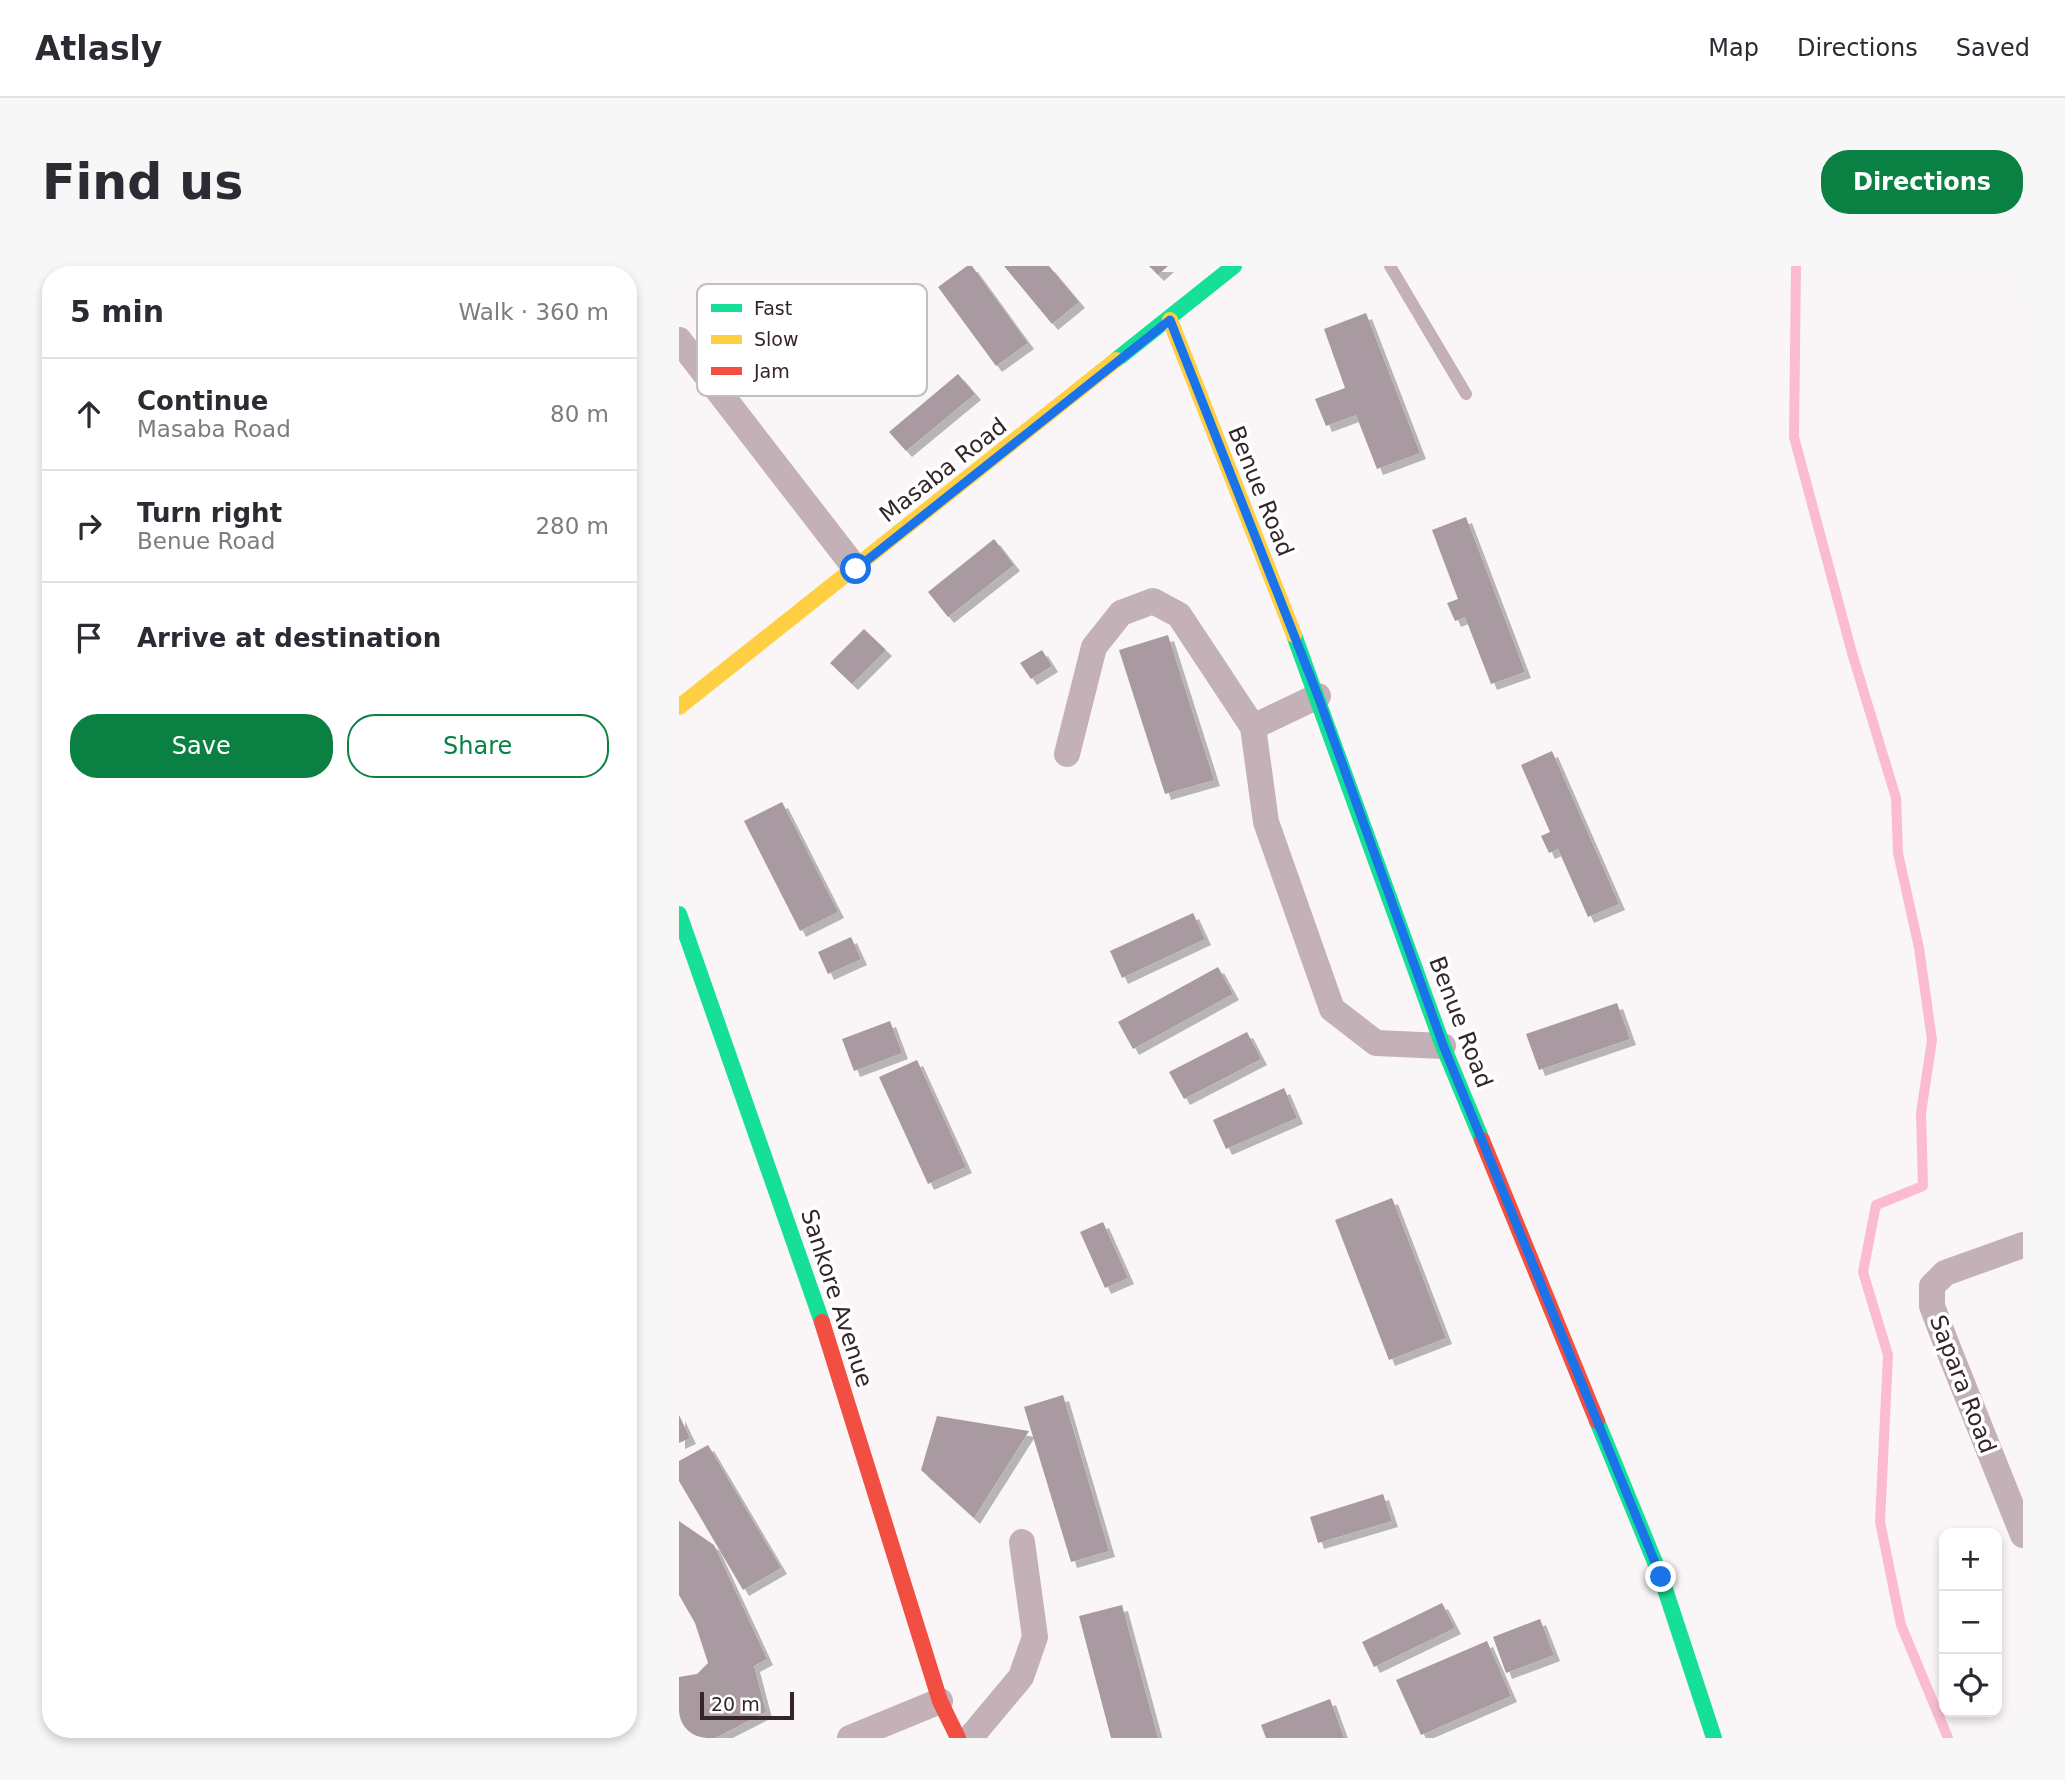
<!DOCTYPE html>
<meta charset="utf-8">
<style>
:root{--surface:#fff;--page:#f7f7f7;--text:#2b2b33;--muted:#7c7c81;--line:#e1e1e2;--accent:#0b8043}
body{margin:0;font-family:"DejaVu Sans",sans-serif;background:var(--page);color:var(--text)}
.controls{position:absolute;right:21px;bottom:21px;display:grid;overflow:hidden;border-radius:14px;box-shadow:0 4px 10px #0003}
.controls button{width:63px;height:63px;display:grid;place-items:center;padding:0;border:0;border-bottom:2px solid var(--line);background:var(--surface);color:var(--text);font:35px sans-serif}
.scale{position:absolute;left:21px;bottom:18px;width:94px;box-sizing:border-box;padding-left:7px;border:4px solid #33252a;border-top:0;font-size:19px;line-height:24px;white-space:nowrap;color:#33252a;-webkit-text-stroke:5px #fff;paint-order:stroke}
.stop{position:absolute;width:21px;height:21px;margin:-16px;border:5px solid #1a73e8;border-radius:50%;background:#fff}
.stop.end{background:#1a73e8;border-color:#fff;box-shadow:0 2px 7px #0008}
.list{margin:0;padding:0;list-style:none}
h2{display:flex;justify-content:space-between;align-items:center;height:91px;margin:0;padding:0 28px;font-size:30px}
h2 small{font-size:23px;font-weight:400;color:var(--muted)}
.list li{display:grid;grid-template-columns:46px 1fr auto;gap:21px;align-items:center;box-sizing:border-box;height:112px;padding:0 28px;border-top:2px solid var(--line)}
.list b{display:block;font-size:26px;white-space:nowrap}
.list p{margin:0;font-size:23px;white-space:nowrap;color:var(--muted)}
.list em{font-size:23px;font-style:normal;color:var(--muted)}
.actions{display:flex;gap:14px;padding:21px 28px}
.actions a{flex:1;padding:16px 0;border:2px solid var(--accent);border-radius:28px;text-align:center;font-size:24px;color:var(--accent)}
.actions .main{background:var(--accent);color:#fff}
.icon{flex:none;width:38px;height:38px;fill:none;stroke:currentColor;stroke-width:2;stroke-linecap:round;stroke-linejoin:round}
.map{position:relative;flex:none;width:1344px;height:1472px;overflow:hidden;border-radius:28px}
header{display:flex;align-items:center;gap:42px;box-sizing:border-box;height:98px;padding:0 35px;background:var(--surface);border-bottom:2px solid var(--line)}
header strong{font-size:33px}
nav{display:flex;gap:38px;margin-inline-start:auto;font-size:24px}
.intro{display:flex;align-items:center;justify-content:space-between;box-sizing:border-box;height:168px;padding:0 42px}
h1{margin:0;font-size:49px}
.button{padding:18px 32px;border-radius:28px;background:var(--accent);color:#fff;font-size:24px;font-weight:700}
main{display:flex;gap:42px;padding:0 42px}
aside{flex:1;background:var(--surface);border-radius:28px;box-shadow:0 4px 10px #0003}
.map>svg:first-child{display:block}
</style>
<header>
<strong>Atlasly</strong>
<nav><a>Map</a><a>Directions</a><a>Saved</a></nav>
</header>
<div class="intro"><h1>Find us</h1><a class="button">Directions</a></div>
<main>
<aside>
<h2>5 min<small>Walk · 360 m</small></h2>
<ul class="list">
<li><svg class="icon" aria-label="ahead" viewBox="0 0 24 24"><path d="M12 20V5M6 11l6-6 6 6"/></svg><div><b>Continue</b><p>Masaba Road</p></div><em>80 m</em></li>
<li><svg class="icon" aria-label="right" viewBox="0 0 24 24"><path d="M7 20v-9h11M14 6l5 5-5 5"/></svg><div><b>Turn right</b><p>Benue Road</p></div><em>280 m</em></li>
<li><svg class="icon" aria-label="arrive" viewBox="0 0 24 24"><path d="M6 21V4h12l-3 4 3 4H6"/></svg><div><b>Arrive at destination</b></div></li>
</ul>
<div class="actions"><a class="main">Save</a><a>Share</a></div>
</aside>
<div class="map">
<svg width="1344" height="1472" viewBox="0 0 1344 1472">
<defs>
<filter id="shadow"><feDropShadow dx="6" dy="6" stdDeviation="0" flood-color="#0004"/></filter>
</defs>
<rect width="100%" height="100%" fill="#faf6f8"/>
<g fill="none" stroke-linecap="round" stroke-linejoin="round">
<!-- stream -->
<polyline stroke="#fbbcd2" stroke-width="10" points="1117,0 1115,171 1173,387 1217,532 1219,587 1240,682 1253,774 1242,847 1244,920 1197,939 1184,1006 1209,1089 1201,1256 1222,1359 1269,1472"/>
</g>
<!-- building -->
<g fill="#a999a0" filter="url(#shadow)">
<polygon points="288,0 293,0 349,77 317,100 259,21"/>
<polygon points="325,0 370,0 400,36 373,58"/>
<polygon points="470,0 489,0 479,9"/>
<polygon points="687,47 741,187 698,203 677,149 647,160 636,133 666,122 645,63"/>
<polygon points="279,108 296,128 227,185 210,166"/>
<polygon points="787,251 846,406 812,418 786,351 776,355 768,337 779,333 753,264"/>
<polygon points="315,273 335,299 269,351 249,326"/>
<polygon points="185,363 207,384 173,418 151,397"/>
<polygon points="489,369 535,514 486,528 440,384"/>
<polygon points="363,384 373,400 352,413 341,397"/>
<polygon points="873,485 940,638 909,651 879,583 870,587 862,570 871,566 842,499"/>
<polygon points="103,536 159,646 121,665 65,555"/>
<polygon points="514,647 526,673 443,712 431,685"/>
<polygon points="172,671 182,693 149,708 139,686"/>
<polygon points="539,701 554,728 454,783 439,756"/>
<polygon points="938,737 951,773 860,804 847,768"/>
<polygon points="211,755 223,787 175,805 163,773"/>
<polygon points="568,766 582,793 505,833 490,806"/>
<polygon points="238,794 287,901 249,918 200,811"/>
<polygon points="605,822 618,852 547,883 534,854"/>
<polygon points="713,932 767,1072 710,1094 656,954"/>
<polygon points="424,956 449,1012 426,1022 401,966"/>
<polygon points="384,1129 430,1285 392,1296 345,1141"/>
<polygon points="0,1149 11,1172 0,1177"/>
<polygon points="258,1150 350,1165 295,1252 242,1204"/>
<polygon points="29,1179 102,1302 64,1324 0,1215 0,1195"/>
<polygon points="704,1228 713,1255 639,1277 631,1251"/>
<polygon points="0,1255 35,1279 88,1393 75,1400 87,1446 36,1472 0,1472 0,1411 18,1408 29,1397 16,1357 0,1329"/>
<polygon points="763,1337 776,1362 695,1401 683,1376"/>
<polygon points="443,1339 479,1472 432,1472 400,1350"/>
<polygon points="861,1353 875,1389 827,1407 814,1371"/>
<polygon points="808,1375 832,1430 742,1469 717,1414"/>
<polygon points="651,1433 665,1472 587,1472 582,1459"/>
</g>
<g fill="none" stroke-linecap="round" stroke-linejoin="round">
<!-- lane -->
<polyline stroke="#c4b0b7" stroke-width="12" points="711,0 787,128"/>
<!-- street -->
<g stroke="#c4b0b7" stroke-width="26">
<polyline points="0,74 177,303"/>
<polyline points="639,430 574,461 587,556 653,743 697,777 764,780"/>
<polyline points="388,488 415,381 442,347 474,335 500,349 574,461"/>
<polyline points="1344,979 1266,1007 1253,1020 1253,1040 1267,1077 1344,1269"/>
<polyline points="171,1472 261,1435"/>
<polyline points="291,1472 342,1411 356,1371 343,1276"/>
</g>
<!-- fast -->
<g stroke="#16e098" stroke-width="16">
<polyline points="437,94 555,0"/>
<polyline points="615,369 764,780 803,874"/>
<polyline points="0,648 143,1056"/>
<polyline points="918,1155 982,1311 1035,1472"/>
</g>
<!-- slow -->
<g stroke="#ffcf43" stroke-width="16">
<polyline points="491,54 615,369"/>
<polyline points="0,441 437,94"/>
</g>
<!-- jam -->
<g stroke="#f24e42" stroke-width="16">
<polyline points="803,874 918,1155"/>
<polyline points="143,1056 261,1435 279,1472"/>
</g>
</g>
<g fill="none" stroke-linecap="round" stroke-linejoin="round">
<!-- route -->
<polyline stroke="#1a73e8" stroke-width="9" points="177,303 491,54 639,430 764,779 982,1311"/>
</g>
<g text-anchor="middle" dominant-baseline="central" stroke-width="7" stroke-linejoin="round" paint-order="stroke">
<!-- street labels -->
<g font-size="23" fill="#33252a" stroke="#fff">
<text transform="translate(264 204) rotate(-38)">Masaba Road</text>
<text transform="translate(582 225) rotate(68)">Benue Road</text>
<text transform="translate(782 756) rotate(69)">Benue Road</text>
<text transform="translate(158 1032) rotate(72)">Sankore Avenue</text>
<text transform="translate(1284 1118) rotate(69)">Sapara Road</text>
</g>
</g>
<!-- legend -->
<rect x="18" y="18" width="230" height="112" rx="10" fill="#fff" stroke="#c2bebf" stroke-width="2"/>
<rect x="32" y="38" width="31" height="8" fill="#16e098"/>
<rect x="32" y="69" width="31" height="9" fill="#ffcf43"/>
<rect x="32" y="101" width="31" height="8" fill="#f24e42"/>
<g font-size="19" fill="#33252a">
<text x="75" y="49">Fast</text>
<text x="75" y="80">Slow</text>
<text x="75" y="112">Jam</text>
</g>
</svg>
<div class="controls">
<button>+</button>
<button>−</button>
<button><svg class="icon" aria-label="locate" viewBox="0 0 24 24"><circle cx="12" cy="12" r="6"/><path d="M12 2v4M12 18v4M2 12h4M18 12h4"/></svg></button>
</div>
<div class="scale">20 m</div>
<div class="stop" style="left:177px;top:303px"></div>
<div class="stop end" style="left:982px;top:1311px"></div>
</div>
</main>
